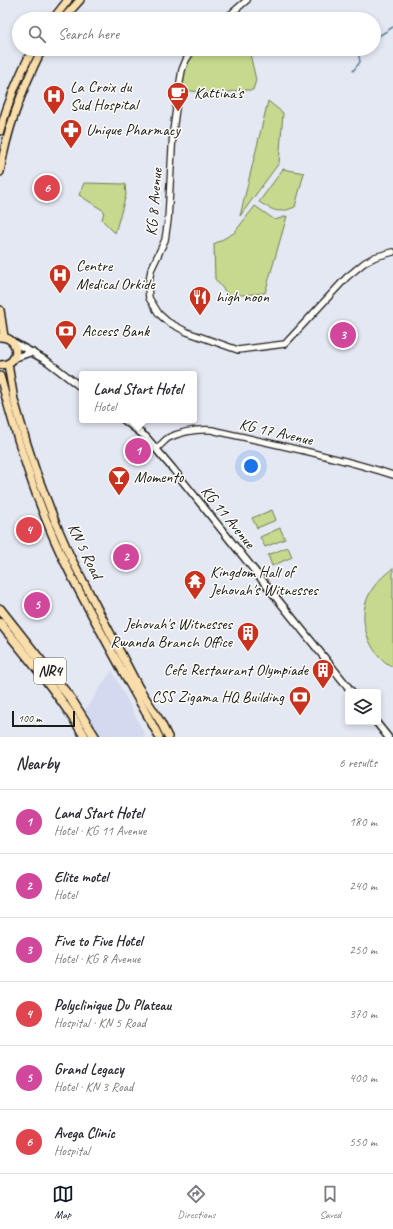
<!DOCTYPE html>
<meta charset="utf-8">
<style>
:root{--surface:#fff;--page:#f2f2f3;--text:#2b2b33;--muted:#7c7c81;--line:#e1e1e2;--accent:#111827}
body{margin:0;font-family:Caveat,sans-serif;background:var(--page);color:var(--text)}
.controls{position:absolute;right:12px;bottom:12px;display:grid;overflow:hidden;border-radius:4px;box-shadow:0 2px 6px #0003}
.controls button{width:36px;height:36px;display:grid;place-items:center;padding:0;border:0;border-bottom:1px solid var(--line);background:var(--surface);color:var(--text);font:20px sans-serif}
.scale{position:absolute;left:12px;bottom:10px;width:63px;box-sizing:border-box;padding-left:4px;border:2px solid #1c1c1c;border-top:0;font-size:11px;line-height:14px;white-space:nowrap;color:#1c1c1c;-webkit-text-stroke:3px #fdfcf7;paint-order:stroke}
.you{position:absolute;left:251px;top:466px;width:14px;height:14px;margin:-10px;border:3px solid #fff;border-radius:50%;background:#1a73e8;box-shadow:0 0 0 6px #1a73e833}
.badge{display:grid;place-items:center;width:26px;height:26px;border-radius:50%;background:var(--accent);color:#fff;font-size:13px;font-weight:700}
.pin{position:absolute;translate:-50% -50%;border:2px solid #fff;box-shadow:0 1px 4px #0006}
.popup{position:absolute;left:79px;top:371px;width:118px;height:52px;box-sizing:border-box;display:grid;place-content:center;border-radius:4px;background:var(--surface);filter:drop-shadow(0 1px 3px #0005);font-size:13px;white-space:nowrap;color:var(--muted)}
.popup b{font-size:15px;color:var(--text)}
.popup::after{content:'';position:absolute;left:50%;top:100%;margin-left:-8px;border:8px solid transparent;border-top-color:var(--surface)}
.list{margin:0;padding:0;list-style:none}
h2{display:flex;justify-content:space-between;align-items:center;height:52px;margin:0;padding:0 16px;font-size:17px}
h2 small{font-size:13px;font-weight:400;color:var(--muted)}
.list li{display:grid;grid-template-columns:26px 1fr auto;gap:12px;align-items:center;box-sizing:border-box;height:64px;padding:0 16px;border-top:1px solid var(--line)}
.list b{display:block;font-size:15px;white-space:nowrap}
.list p{margin:0;font-size:13px;white-space:nowrap;color:var(--muted)}
.list em{font-size:13px;font-style:normal;color:var(--muted)}
.icon{flex:none;width:22px;height:22px;fill:none;stroke:currentColor;stroke-width:2;stroke-linecap:round;stroke-linejoin:round}
.map{position:relative;flex:none;width:393px;height:737px;overflow:hidden}
.search{position:absolute;background:var(--surface);box-shadow:0 2px 6px #0003;left:12px;right:12px;top:12px;height:44px;display:flex;align-items:center;gap:10px;box-sizing:border-box;padding:0 14px;border-radius:22px;color:var(--muted);font-size:15px}
.sheet{height:436px;background:var(--surface)}
nav{display:flex;justify-content:space-around;align-items:center;box-sizing:border-box;height:56px;border-top:1px solid var(--line);background:var(--surface);font-size:11px;color:var(--muted)}
nav a{display:grid;justify-items:center;gap:2px}
nav .on{color:var(--accent)}
.map>svg:first-child{display:block}
</style>
<div class="map">
<svg width="393" height="737" viewBox="0 0 393 737">
<rect width="100%" height="100%" fill="#e4e8f3"/>
<filter id="ink" filterUnits="userSpaceOnUse"><feTurbulence type="fractalNoise" baseFrequency=".025" numOctaves="2"/><feDisplacementMap in="SourceGraphic" scale="8" xChannelSelector="R" yChannelSelector="G"/><feConvolveMatrix kernelMatrix="1 2 1 2 8 2 1 2 1" color-interpolation-filters="sRGB"/></filter>
<g filter="url(#ink)">
<!-- built -->
<polygon fill="#d3daf0" points="112,670 146,737 100,737 85,710"/>
<!-- green -->
<g fill="#c6d98e" stroke="#717a55">
<polygon points="192,49 251,49 250,54 256,80 253,90 239,90 220,94 182,90 186,64"/>
<polygon points="268,101 283,113 279,163 240,216"/>
<path d="M283,169L304,173L295,207C278,214 274,211 259,202Z"/>
<polygon points="84,183 125,184 126,195 115,233 102,220 104,211 79,195"/>
<polygon points="255,206 275,220 287,216 265,293 229,296 215,279 214,244 234,233"/>
<polygon points="272,510 276,520 257,528 252,518"/>
<polygon points="280,528 285,539 265,547 260,537"/>
<polygon points="288,547 292,557 272,566 268,555"/>
<path d="M393,568V667C369,655 356,619 369,595C374,584 383,576 393,568Z"/>
</g>
<g fill="none" stroke-linecap="round" stroke-linejoin="round">
<!-- stream -->
<g stroke="#60879b" stroke-width="1.5">
<polyline points="374,39 393,27"/>
<polyline points="353,71 360,62 358,51 361,49"/>
</g>
<!-- tertiary casing -->
<g stroke="#1c1c1c" stroke-width="8">
<g id="tertiary">
<polyline points="225,19 247,0"/>
<polyline points="193,49 186,60 182,70 178,94 173,131 168,220 165,240 151,270 148,287 149,298 159,314 168,322 187,332 238,350 285,344 347,277 364,263 375,257 393,252"/>
<path d="M156,449C160,446 164,441 168,438C181,432 198,429 212,430C272,444 334,456 393,475"/>
</g>
</g>
<!-- secondary casing -->
<g stroke="#1c1c1c" stroke-width="9">
<g id="secondary">
<polyline points="13,342 47,361 82,388"/>
<polyline points="14,358 32,352"/>
<polyline points="124,420 146,437 173,469 352,692"/>
<polyline points="376,722 388,737"/>
</g>
</g>
<!-- primary casing -->
<g stroke="#1c1c1c" stroke-width="10">
<g id="primary">
<polyline points="53,19 68,0"/>
<polyline points="63,19 80,0"/>
<path d="M0,131C8,102 19,75 33,49"/>
<path d="M0,172C7,128 22,89 42,49"/>
<polyline points="0,310 4,337"/>
<path d="M0,337C21,337 21,365 0,365"/>
<polyline points="8,364 14,400 26,441 36,472 56,524 70,556 139,688 160,721 168,737"/>
<path d="M0,376C18,443 38,509 69,571C87,607 107,643 127,679C137,698 149,717 159,737"/>
</g>
</g>
<!-- trunk casing -->
<g stroke="#1c1c1c" stroke-width="11">
<g id="trunk">
<polyline points="0,609 71,699 95,737"/>
<path d="M0,623C30,660 61,696 85,737"/>
</g>
</g>
<!-- tertiary -->
<use href="#tertiary" stroke="#fdfcf7" stroke-width="5.5"/>
<!-- secondary -->
<use href="#secondary" stroke="#fdfcf7" stroke-width="6"/>
<!-- primary -->
<use href="#primary" stroke="#f9ddab" stroke-width="7"/>
<!-- trunk -->
<use href="#trunk" stroke="#f9ddab" stroke-width="8"/>
</g>
</g>
<!-- icons -->
<defs>
<g id="cafe-pin" transform="scale(1.15)"><path d="M0 17L-7.5 6A9.5 9.5 0 1 1 7.5 6Z" fill="#c8321e" stroke="#fdfcf7"/><path d="M-5.5-4.5H6V0H3Q3 3.5 0 3.5H-2.5Q-5.5 3.5-5.5 0ZM3-3.2v2h1.7v-2ZM-6 4.5H4V6H-6Z" fill="#fff"/></g>
<g id="hospital-pin" transform="scale(1.15)"><path d="M0 17L-7.5 6A9.5 9.5 0 1 1 7.5 6Z" fill="#c8321e" stroke="#fdfcf7"/><path d="M-5-5h3v3.5h4V-5h3V5h-3V1.5h-4V5h-3Z" fill="#fff"/></g>
<g id="pharmacy-pin" transform="scale(1.15)"><path d="M0 17L-7.5 6A9.5 9.5 0 1 1 7.5 6Z" fill="#c8321e" stroke="#fdfcf7"/><path d="M-2-6h4v4h4v4h-4v4h-4v-4h-4v-4h4Z" fill="#fff"/></g>
<g id="restaurant-pin" transform="scale(1.15)"><path d="M0 17L-7.5 6A9.5 9.5 0 1 1 7.5 6Z" fill="#c8321e" stroke="#fdfcf7"/><path d="M-5-6h1v4h1v-4h1v4h1v-4h1v5L-1.5 .5V6h-2V.5L-5-1ZM5-6V6H3V1.5H1.5Q1.5-4 5-6Z" fill="#fff"/></g>
<g id="bank-pin" transform="scale(1.15)"><path d="M0 17L-7.5 6A9.5 9.5 0 1 1 7.5 6Z" fill="#c8321e" stroke="#fdfcf7"/><path d="M-6-4H6V4H-6ZM0-2.3a2.3 2.3 0 1 0 0 4.6a2.3 2.3 0 1 0 0-4.6Z" fill="#fff"/></g>
<g id="bar-pin" transform="scale(1.15)"><path d="M0 17L-7.5 6A9.5 9.5 0 1 1 7.5 6Z" fill="#c8321e" stroke="#fdfcf7"/><path d="M-6-5H6L.8 .8V4.5H3.5V6h-7V4.5H-.8V.8Z" fill="#fff"/></g>
<g id="temple-pin" transform="scale(1.15)"><path d="M0 17L-7.5 6A9.5 9.5 0 1 1 7.5 6Z" fill="#c8321e" stroke="#fdfcf7"/><path d="M0-6L5-2H3V0L6.5 2.5H4V6H1.5V3h-3V6H-4V2.5H-6.5L-3 0V-2H-5Z" fill="#fff"/></g>
<g id="building-pin" transform="scale(1.15)"><path d="M0 17L-7.5 6A9.5 9.5 0 1 1 7.5 6Z" fill="#c8321e" stroke="#fdfcf7"/><path d="M-4-6H4V6H1V3H-1V6H-4ZM-2.5-4.3h1.7v1.8h-1.7ZM.8-4.3h1.7v1.8H.8ZM-2.5-1h1.7V.8h-1.7ZM.8-1h1.7V.8H.8Z" fill="#fff"/></g>
</defs>
<g fill-rule="evenodd">
<use href="#cafe-pin" x="178" y="93"/>
<use href="#hospital-pin" x="54" y="96"/>
<use href="#pharmacy-pin" x="71" y="130"/>
<use href="#hospital-pin" x="60" y="275"/>
<use href="#restaurant-pin" x="200" y="297"/>
<use href="#bank-pin" x="66" y="331"/>
<use href="#bar-pin" x="119" y="477"/>
<use href="#temple-pin" x="195" y="581"/>
<use href="#building-pin" x="248" y="633"/>
<use href="#building-pin" x="323" y="670"/>
<use href="#bank-pin" x="300" y="697"/>
</g>
<g text-anchor="middle" dominant-baseline="central" stroke-width="3" stroke-linejoin="round" paint-order="stroke">
<!-- shield labels -->
<rect fill="#fdfcf7" stroke="#605f5e" stroke-width="1" x="34" y="658" width="32" height="26" rx="3"/>
<g font-size="15" font-weight="bold" fill="#1c1c1c">
<text x="50" y="671">NR4</text>
</g>
<!-- poi labels -->
<g font-size="16" fill="#1c1c1c" stroke="#fdfcf7" text-anchor="start">
<text x="70" y="87">La Croix du<tspan x="70" dy="18">Sud Hospital</tspan></text>
<text x="194" y="93">Kattina's</text>
<text x="86" y="130">Unique Pharmacy</text>
<text x="76" y="266">Centre<tspan x="76" dy="18">Medical Orkide</tspan></text>
<text x="216" y="297">high noon</text>
<text x="82" y="331">Access Bank</text>
<text x="134" y="477">Momento</text>
<text x="210" y="572">Kingdom Hall of<tspan x="210" dy="18">Jehovah's Witnesses</tspan></text>
<text x="232" y="624" text-anchor="end">Jehovah's Witnesses<tspan x="232" dy="18">Rwanda Branch Office</tspan></text>
<text x="308" y="670" text-anchor="end">Cefe Restaurant Olympiade</text>
<text x="284" y="697" text-anchor="end">CSS Zigama HQ Building</text>
</g>
<!-- street labels -->
<g font-size="16" fill="#1c1c1c" stroke="#fdfcf7">
<text transform="translate(154 202) rotate(-85)">KG 8 Avenue</text>
<text transform="translate(276 432) rotate(13)">KG 17 Avenue</text>
<text transform="translate(228 517) rotate(51)">KG 11 Avenue</text>
<text transform="translate(85 551) rotate(64)">KN 5 Road</text>
</g>
</g>
</svg>
<div class="controls">
<button><svg class="icon" aria-label="layers" viewBox="0 0 24 24"><path d="M12 4l9 5-9 5-9-5zM3 14l9 5 9-5"/></svg></button>
</div>
<div class="scale">100 m</div>
<div class="you"></div>
<div class="pin badge" style="left:138px;top:451px;background:#d1479c">1</div>
<div class="popup"><b>Land Start Hotel</b>Hotel</div>
<div class="pin badge" style="left:126px;top:557px;background:#d1479c">2</div>
<div class="pin badge" style="left:343px;top:335px;background:#d1479c">3</div>
<div class="pin badge" style="left:29px;top:530px;background:#e0444e">4</div>
<div class="pin badge" style="left:37px;top:605px;background:#d1479c">5</div>
<div class="pin badge" style="left:47px;top:188px;background:#e0444e">6</div>
<div class="search"><svg class="icon" aria-label="search" viewBox="0 0 24 24"><circle cx="10" cy="10" r="6"/><path d="M15 15l6 6"/></svg>Search here</div>
</div>
<section class="sheet">
<h2>Nearby<small>6 results</small></h2>
<ul class="list">
<li><span class="badge" style="background:#d1479c">1</span><div><b>Land Start Hotel</b><p>Hotel · KG 11 Avenue</p></div><em>180 m</em></li>
<li><span class="badge" style="background:#d1479c">2</span><div><b>Elite motel</b><p>Hotel</p></div><em>240 m</em></li>
<li><span class="badge" style="background:#d1479c">3</span><div><b>Five to Five Hotel</b><p>Hotel · KG 8 Avenue</p></div><em>250 m</em></li>
<li><span class="badge" style="background:#e0444e">4</span><div><b>Polyclinique Du Plateau</b><p>Hospital · KN 5 Road</p></div><em>370 m</em></li>
<li><span class="badge" style="background:#d1479c">5</span><div><b>Grand Legacy</b><p>Hotel · KN 3 Road</p></div><em>400 m</em></li>
<li><span class="badge" style="background:#e0444e">6</span><div><b>Avega Clinic</b><p>Hospital</p></div><em>550 m</em></li>
</ul>
</section>
<nav>
<a class="on"><svg class="icon" aria-label="map" viewBox="0 0 24 24"><path d="M3 6l6-2 6 2 6-2v14l-6 2-6-2-6 2zM9 4v14M15 6v14"/></svg>Map</a>
<a><svg class="icon" aria-label="directions" viewBox="0 0 24 24"><path d="M12 3l9 9-9 9-9-9zM9 14v-3h6M13 9l2 2-2 2"/></svg>Directions</a>
<a><svg class="icon" aria-label="saved" viewBox="0 0 24 24"><path d="M7 4h10v16l-5-4-5 4z"/></svg>Saved</a>
</nav>
